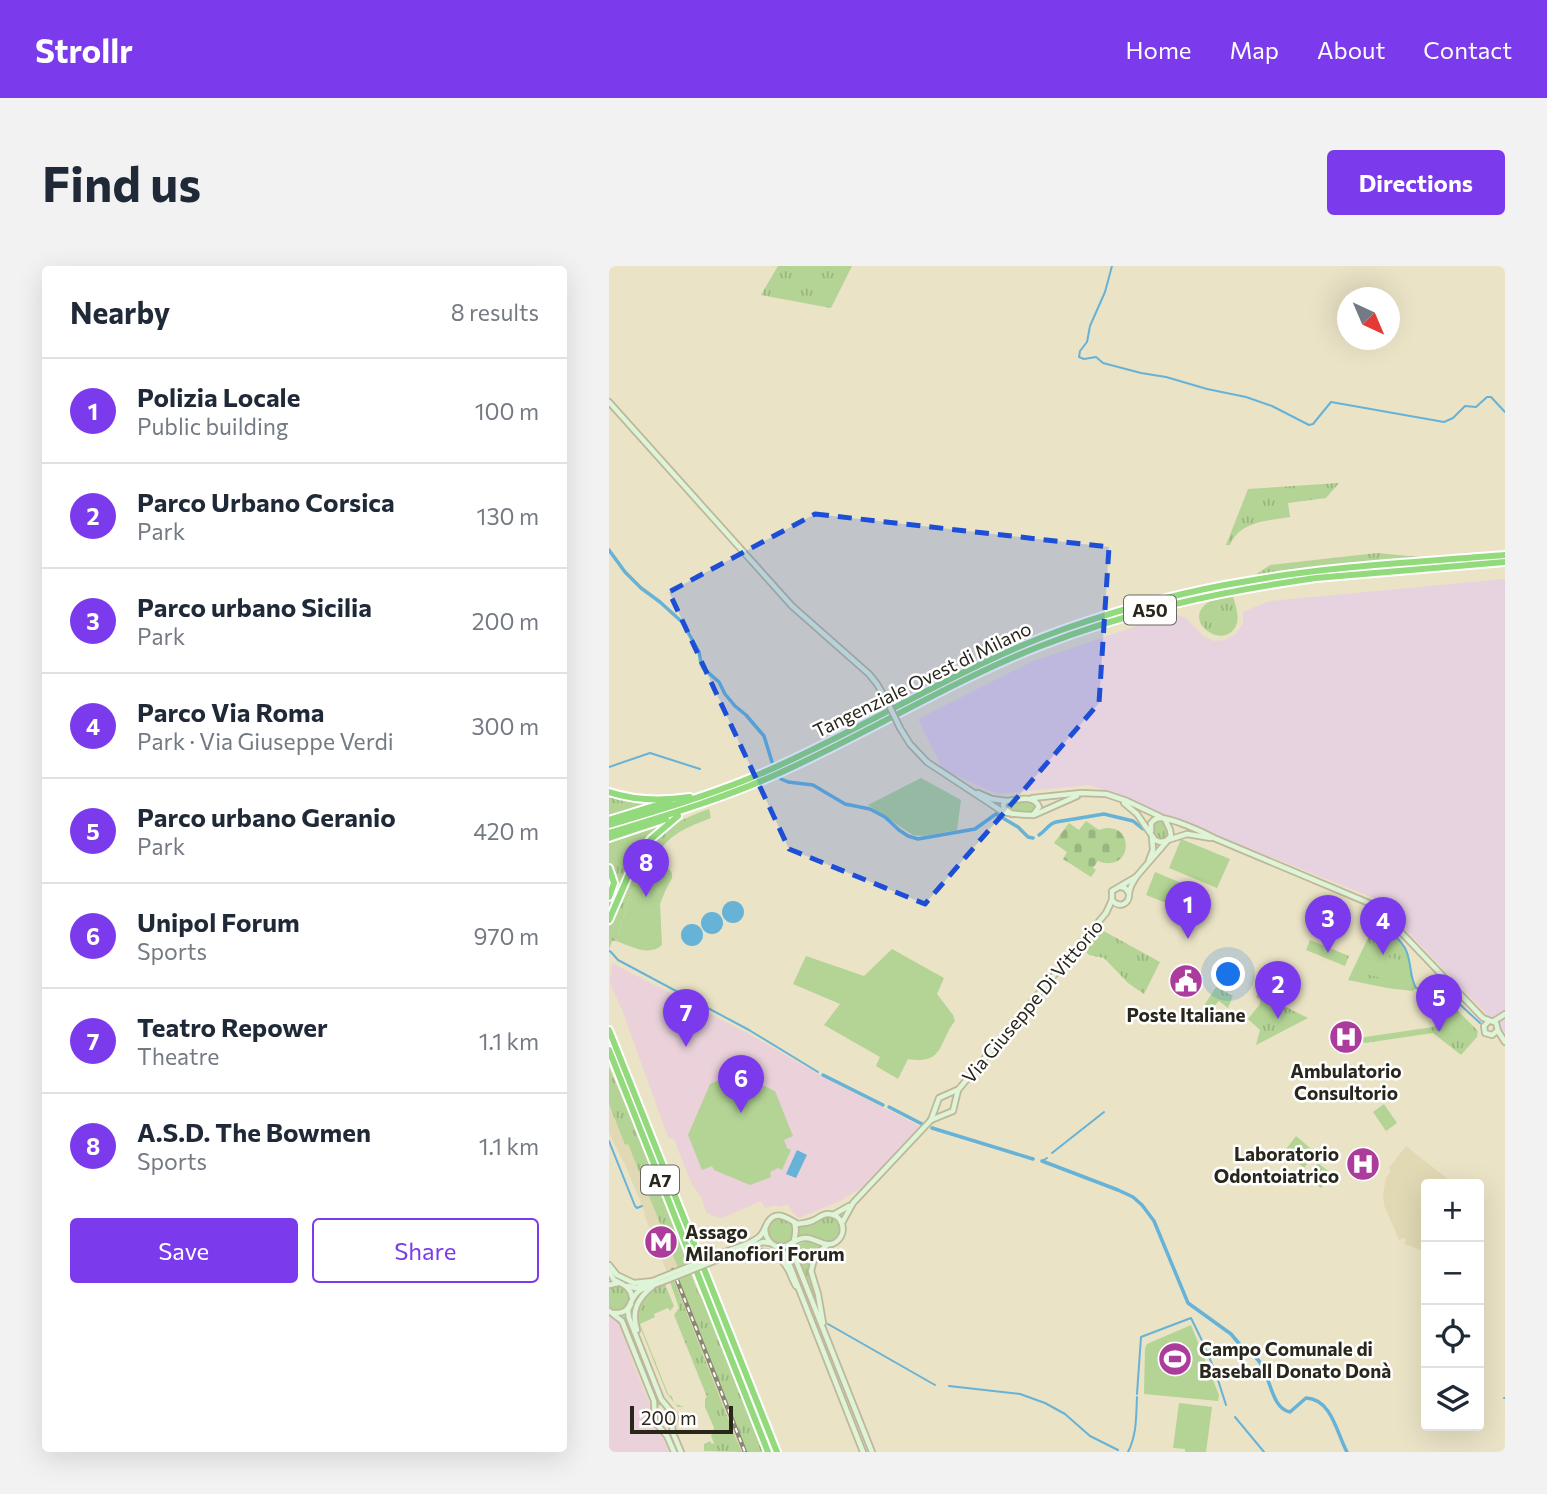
<!DOCTYPE html>
<meta charset="utf-8">
<style>
:root{--surface:#fff;--page:#f2f2f3;--text:#1f2937;--muted:#747a83;--line:#e0e1e3;--accent:#7c3aed}
body{margin:0;font-family:Commissioner,sans-serif;background:var(--page);color:var(--text)}
.controls{position:absolute;right:21px;bottom:21px;display:grid;overflow:hidden;border-radius:7px;box-shadow:0 7px 28px #0002}
.controls button{width:63px;height:63px;display:grid;place-items:center;padding:0;border:0;border-bottom:2px solid var(--line);background:var(--surface);color:var(--text);font:35px sans-serif}
.compass{position:absolute;left:728px;top:21px;width:63px;height:63px;border-radius:50%;background:var(--surface);box-shadow:0 7px 28px #0002;rotate:136deg}
.scale{position:absolute;left:21px;bottom:18px;width:103px;box-sizing:border-box;padding-left:7px;border:4px solid #29271c;border-top:0;font-size:19px;line-height:24px;white-space:nowrap;color:#29271c;-webkit-text-stroke:5px #fff;paint-order:stroke}
.you{position:absolute;left:620px;top:709px;width:24px;height:24px;margin:-18px;border:5px solid #fff;border-radius:50%;background:#1a73e8;box-shadow:0 0 0 10px #1a73e833}
.badge{display:grid;place-items:center;width:46px;height:46px;border-radius:50%;background:var(--accent);color:#fff;font-size:23px;font-weight:700}
.pin{position:absolute;translate:-50% -58px;filter:drop-shadow(0 2px 4px #0008)}
.pin::after{content:'';position:absolute;top:37px;width:24px;height:21px;background:inherit;clip-path:polygon(0 0,100% 0,50% 100%)}
.list{margin:0;padding:0;list-style:none}
h2{display:flex;justify-content:space-between;align-items:center;height:91px;margin:0;padding:0 28px;font-size:30px}
h2 small{font-size:23px;font-weight:400;color:var(--muted)}
.list li{display:grid;grid-template-columns:46px 1fr auto;gap:21px;align-items:center;box-sizing:border-box;height:105px;padding:0 28px;border-top:2px solid var(--line)}
.list b{display:block;font-size:26px;white-space:nowrap}
.list p{margin:0;font-size:23px;white-space:nowrap;color:var(--muted)}
.list em{font-size:23px;font-style:normal;color:var(--muted)}
.actions{display:flex;gap:14px;padding:21px 28px}
.actions a{flex:1;padding:16px 0;border:2px solid var(--accent);border-radius:7px;text-align:center;font-size:24px;color:var(--accent)}
.actions .main{background:var(--accent);color:#fff}
.icon{flex:none;width:38px;height:38px;fill:none;stroke:currentColor;stroke-width:2;stroke-linecap:round;stroke-linejoin:round}
.map{position:relative;flex:none;width:896px;height:1186px;overflow:hidden;border-radius:7px}
header{display:flex;align-items:center;gap:42px;box-sizing:border-box;height:98px;padding:0 35px;background:var(--accent);color:#fff}
header strong{font-size:33px}
nav{display:flex;gap:38px;margin-inline-start:auto;font-size:24px}
.intro{display:flex;align-items:center;justify-content:space-between;box-sizing:border-box;height:168px;padding:0 42px}
h1{margin:0;font-size:49px}
.button{padding:18px 32px;border-radius:7px;background:var(--accent);color:#fff;font-size:24px;font-weight:700}
main{display:flex;gap:42px;padding:0 42px}
aside{flex:1;background:var(--surface);border-radius:7px;box-shadow:0 7px 28px #0002}
.map>svg:first-child{display:block}
</style>
<header>
<strong>Strollr</strong>
<nav><a>Home</a><a>Map</a><a>About</a><a>Contact</a></nav>
</header>
<div class="intro"><h1>Find us</h1><a class="button">Directions</a></div>
<main>
<aside>
<h2>Nearby<small>8 results</small></h2>
<ul class="list">
<li><span class="badge">1</span><div><b>Polizia Locale</b><p>Public building</p></div><em>100 m</em></li>
<li><span class="badge">2</span><div><b>Parco Urbano Corsica</b><p>Park</p></div><em>130 m</em></li>
<li><span class="badge">3</span><div><b>Parco urbano Sicilia</b><p>Park</p></div><em>200 m</em></li>
<li><span class="badge">4</span><div><b>Parco Via Roma</b><p>Park · Via Giuseppe Verdi</p></div><em>300 m</em></li>
<li><span class="badge">5</span><div><b>Parco urbano Geranio</b><p>Park</p></div><em>420 m</em></li>
<li><span class="badge">6</span><div><b>Unipol Forum</b><p>Sports</p></div><em>970 m</em></li>
<li><span class="badge">7</span><div><b>Teatro Repower</b><p>Theatre</p></div><em>1.1 km</em></li>
<li><span class="badge">8</span><div><b>A.S.D. The Bowmen</b><p>Sports</p></div><em>1.1 km</em></li>
</ul>
<div class="actions"><a class="main">Save</a><a>Share</a></div>
</aside>
<div class="map">
<svg width="896" height="1186" viewBox="0 0 896 1186">
<defs>
<pattern id="grass-tufts" width="24" height="20" patternUnits="userSpaceOnUse" patternTransform="scale(1.75)"><rect width="24" height="20" fill="#b3d495"/><path d="M3 7l-1-3M5 7V3M7 7l1-3M15 17l-1-3M17 17v-4M19 17l1-3" fill="none" stroke="#9ab680"/></pattern>
<pattern id="cemetery-stones" width="16" height="16" patternUnits="userSpaceOnUse" patternTransform="scale(1.75)"><rect width="16" height="16" fill="#b3d495"/><path d="M2 7V4a2 2 0 0 1 4 0v3zM10 15v-3a2 2 0 0 1 4 0v3z" fill="#9ab680"/></pattern>
</defs>
<rect width="100%" height="100%" fill="#eae3c6"/>
<!-- commercial -->
<g fill="#ead1da">
<polygon points="3,697 138,767 213,810 310,860 271,903 252,922 231,935 190,952 183,946 179,938 172,941 166,939 156,942 152,935 113,952 102,949 97,946 92,931 83,918 69,884 66,874 59,871 13,744 1,717"/>
<polygon points="0,1050 10,1055 26,1102 60,1186 0,1186"/>
</g>
<!-- industrial -->
<polygon fill="#e7d2e0" points="896,313 896,767 767,633 482,519 388,528 334,504 309,453 424,395 564,348 577,352 595,371 605,375 616,374 626,369 634,358 634,346 660,335"/>
<!-- built -->
<g fill="#e1d9b4">
<polygon points="0,838 16,878 19,877 46,944 69,1002 66,1004 138,1186 133,1186 126,1172 61,1006 58,1006 35,948 36,947 17,901 3,873 0,866"/>
<polygon points="797,880 845,918 817,918 817,986 795,978 797,973 795,972 790,974 775,939 774,928 777,912 782,905 780,902"/>
</g>
<!-- grass -->
<g fill="url(#grass-tufts)">
<polygon points="169,0 243,0 222,42 152,29"/>
<path d="M730,217L717,232L679,237L681,251C657,255 631,255 621,279H617L639,223Z"/>
<polygon points="768,287 811,291 680,304 646,309 661,299"/>
<path d="M624,330C626,338 630,349 628,357C618,387 573,357 597,338C604,332 615,331 624,330Z"/>
<polygon points="0,528 48,536 0,553"/>
<polygon points="422,534 428,542 422,547 403,546 396,541 396,539 399,537"/>
<path d="M100,543L102,552C84,559 64,566 52,583L49,580L23,623L7,675H3L0,683V661L3,652C28,595 35,565 100,543Z"/>
<polygon points="548,554 556,556 560,564 560,570 553,574 548,573 543,562 544,557"/>
<polygon points="51,559 52,561 37,575 0,649 0,633 4,604 0,599 0,575"/>
<path d="M769,651C778,661 789,671 796,682C803,695 800,710 807,722L804,725L778,722L739,714Z"/>
<polygon points="491,663 551,696 535,728 519,717 495,692 480,689 474,682"/>
<polygon points="701,674 740,690 736,700 697,684"/>
<polygon points="607,721 624,730 619,742 610,735 602,743 596,738"/>
<polygon points="649,727 699,752 647,779 651,764 639,753 651,738 651,734 647,731"/>
<polygon points="846,742 869,765 868,771 852,789 824,767 756,777 749,772 824,761"/>
<polygon points="0,801 20,847 67,965 78,998 69,1002 19,878 16,879 0,838"/>
<path d="M220,951L226,954L231,961C227,985 215,973 202,970C196,969 195,970 189,971V960C201,959 209,952 220,951Z"/>
<circle cx="172" cy="965" r="13"/>
<path d="M199,975L213,981C191,1002 205,1020 209,1044L186,982L187,979Z"/>
<polygon points="82,1007 89,1026 95,1033 155,1186 138,1186 69,1013"/>
<polygon points="65,1014 126,1171 133,1186 95,1185 95,1178 101,1175 103,1178 105,1177 102,1170 105,1162 96,1141 96,1133 98,1131 65,1049 70,1042 61,1016"/>
<polygon points="56,1018 65,1040 61,1045 59,1042 45,1048 46,1051 31,1058 60,1130 62,1129 66,1138 75,1141 69,1141 58,1128 29,1056 28,1052 23,1052 22,1049 30,1029"/>
<path d="M5,1019C23,1019 27,1036 11,1045L0,1042V1021Z"/>
<polygon points="17,1049 52,1139 49,1140 13,1051"/>
</g>
<!-- cemetery -->
<path fill="url(#cemetery-stones)" d="M477,555L490,564C526,551 526,609 489,595L484,602L487,604L482,611L454,593L458,586L445,577L460,557L470,564Z"/>
<!-- garden -->
<g fill="#b3d495">
<polygon points="312,512 352,534 348,564 315,570 304,569 259,539"/>
<polygon points="572,573 621,593 608,622 560,602"/>
<path d="M49,580L52,583L56,598L63,607V612L57,623L51,638L53,679C40,691 22,680 7,675L23,623Z"/>
<polygon points="546,606 589,624 580,646 537,629"/>
<path d="M283,683L335,712L328,728L344,749L346,755C329,776 336,799 299,793L289,813L267,800L271,791L215,759L231,738L184,718L197,690L255,710Z"/>
<polygon points="758,686 796,695 790,716 752,707"/>
<polygon points="127,807 166,825 184,870 175,874 178,882 182,884 173,904 169,902 161,906 162,911 141,919 105,904 103,900 93,904 79,869 101,818"/>
<polygon points="775,838 788,857 777,865 764,846"/>
<polygon points="687,870 707,887 695,902 675,886"/>
<polygon points="709,897 723,908 712,922 697,911"/>
<polygon points="582,1059 610,1129 609,1135 535,1128 536,1082 538,1078"/>
<polygon points="570,1137 603,1141 597,1186 576,1186 576,1183 564,1182"/>
</g>
<!-- water -->
<g fill="#67b2d7">
<circle cx="124" cy="646" r="11"/>
<circle cx="103" cy="657" r="11"/>
<circle cx="83" cy="669" r="11"/>
<polygon points="188,884 198,889 187,912 177,908"/>
</g>
<g fill="none" stroke-linecap="round" stroke-linejoin="round">
<!-- stream -->
<g stroke="#67b2d7" stroke-width="2">
<polyline points="503,0 496,26 481,60 478,76 471,85 470,91 475,93 487,91 494,97 532,107 557,111 598,123 637,131 663,140 700,159 704,158 722,136 835,156 844,152 856,140 867,141 878,131 882,131 896,146"/>
<polyline points="0,501 41,487 91,503"/>
<path d="M769,651C778,661 789,671 796,682C803,695 800,710 807,722L845,733L871,757"/>
<polyline points="0,685 2,686 9,694 140,764 209,806"/>
<polyline points="0,875 26,940 28,942 33,940"/>
<polyline points="443,887 495,846"/>
<polyline points="433,895 438,892"/>
<polyline points="219,1058 326,1119"/>
<polyline points="340,1120 411,1128 436,1137 456,1148 481,1170 509,1184"/>
<path d="M528,1128L532,1071L582,1052C597,1081 608,1108 617,1139"/>
<polyline points="895,1132 896,1132"/>
<polyline points="626,1151 655,1186"/>
<path d="M519,1186C528,1168 527,1151 528,1131"/>
</g>
<!-- canal -->
<g stroke="#67b2d7" stroke-width="3.5">
<polyline points="0,284 16,306 32,322 51,336 73,356 90,386 92,398 94,402 110,416 116,428 126,440 137,449 155,470 163,496"/>
<polyline points="172,513 179,516 204,519 236,538 261,543 276,551 290,564 299,570 309,573 366,563 387,548 409,561 419,571 424,572"/>
<path d="M430,569C437,565 439,558 447,556L495,548L524,555L534,563"/>
<polyline points="214,809 274,839"/>
<polyline points="280,841 313,858"/>
<polyline points="323,862 424,893"/>
<polyline points="433,895 509,924 524,931 533,939 545,955 579,1037 622,1068 638,1087"/>
<path d="M645,1090C662,1103 660,1142 681,1146L697,1132C723,1133 728,1168 738,1186"/>
</g>
<!-- secondary casing -->
<g stroke="#beb79b" stroke-width="8">
<g id="secondary">
<polyline points="0,136 183,340 260,408 268,418 278,435"/>
<path d="M291,462L301,478L318,496L394,546C404,548 414,549 424,549L430,541C425,528 409,534 397,535L394,539L395,542L403,548"/>
<polyline points="369,527 383,533 397,535"/>
<polyline points="423,532 472,527 497,528 518,535 552,551"/>
<polyline points="515,537 528,548 546,574 551,576 557,575 562,570 561,564 556,553"/>
<polyline points="425,549 468,530"/>
<path d="M542,565V557C545,554 546,552 551,552C563,552 594,566 605,572L767,640L874,752L887,757L889,765L896,776"/>
<polyline points="540,594 544,584 543,572"/>
<polyline points="520,627 522,620 527,611 559,574 578,568 602,572"/>
<path d="M503,634C510,643 521,638 520,627L516,622L512,621"/>
<polyline points="885,755 896,748"/>
<polyline points="879,756 875,760 876,767 883,769 888,765"/>
<polyline points="322,854 344,845 349,824 497,647 503,634 503,625 527,611"/>
<polyline points="224,949 240,940"/>
<path d="M185,956C190,968 182,976 184,987L263,1186"/>
<polyline points="233,957 244,937 322,854 330,832 348,824"/>
<polyline points="170,980 177,990 254,1186"/>
<polyline points="132,984 154,976 160,977"/>
<path d="M119,985C129,981 142,978 150,971C155,967 156,961 159,956C168,943 179,953 189,958C194,957 200,957 205,954C210,952 213,948 219,948C234,948 239,967 227,976C217,983 207,972 197,972C188,972 184,977 177,980C164,984 156,973 156,962"/>
<path d="M125,987C148,985 167,980 180,1005C182,1010 184,1015 187,1020"/>
<polyline points="0,999 8,1009 25,1017 45,1015"/>
<path d="M0,1005L5,1014C14,1019 21,1020 23,1031"/>
<polyline points="0,1019 9,1017"/>
<polyline points="19,1020 27,1022 51,1012"/>
<polyline points="22,1038 19,1044 20,1052 52,1133 65,1149 66,1152 63,1159 64,1167 72,1186"/>
<polyline points="0,1045 13,1055 45,1135 46,1156 58,1170 65,1186"/>
<path d="M4,1047C25,1048 18,1034 30,1025C36,1021 45,1019 53,1016"/>
<polyline points="214,1057 209,1028 202,1005 206,990 218,979"/>
<path d="M28,1064C22,1045 28,1033 44,1020"/>
</g>
</g>
<!-- highway casing -->
<g stroke="#fff" stroke-width="10">
<g id="highway">
<path d="M0,526C27,535 53,535 81,531"/>
<polyline points="0,554 61,535"/>
<path d="M0,559C57,542 115,525 169,500C266,456 355,399 455,363C515,342 576,325 639,315C723,300 810,296 896,289"/>
<path d="M0,567C59,549 119,531 175,505C261,466 341,416 429,381C521,345 608,326 707,312L896,296"/>
<polyline points="0,572 57,553"/>
<polyline points="0,602 5,617 0,631"/>
<polyline points="0,654 27,592 42,573 69,550"/>
<polyline points="0,764 168,1186"/>
<polyline points="0,784 159,1186"/>
</g>
</g>
<!-- secondary -->
<use href="#secondary" stroke="#def4d7" stroke-width="4.5"/>
<!-- highway -->
<use href="#highway" stroke="#92da7b" stroke-width="6"/>
<!-- rail casing -->
<g stroke="#8a8672" stroke-width="4.5">
<polyline id="rail" points="64,1004 136,1186"/>
</g>
<!-- rail -->
<use href="#rail" stroke="#fff" stroke-width="2" stroke-dasharray="5" stroke-linecap="butt"/>
<!-- secondary-bridge casing -->
<g stroke="#beb79b" stroke-width="8" stroke-linecap="butt">
<g id="secondary-bridge">
<polyline points="278,435 291,462"/>
<polyline points="51,1012 119,985"/>
<polyline points="53,1016 120,989"/>
</g>
</g>
<!-- secondary-bridge -->
<use href="#secondary-bridge" stroke="#def4d7" stroke-width="4.5"/>
</g>
<!-- marked area -->
<path fill="#1d4ed8" fill-opacity="0.2" stroke="#1d4ed8" stroke-width="5" stroke-dasharray="14 9" stroke-linejoin="round" d="M206,248L500,281L490,437L316,638L180,583L60,326Z"/>
<!-- icons -->
<defs>
<g id="civic-disc" transform="scale(1.75)"><circle r="9.5" fill="#ab3c9b" stroke="#fff"/><path d="M-.6-6.5H3V-4.5H.6V-3L4-1V1h2V6H-6V1h2V-1L-.6-3ZM-1.2 2.5V6h2.4V2.5Z" fill="#fff"/></g>
<g id="hospital-disc" transform="scale(1.75)"><circle r="9.5" fill="#ab3c9b" stroke="#fff"/><path d="M-5-5h3v3.5h4V-5h3V5h-3V1.5h-4V5h-3Z" fill="#fff"/></g>
<g id="metro-disc" transform="scale(1.75)"><circle r="9.5" fill="#ab3c9b" stroke="#fff"/><path d="M-5.5 5V-5H-3L0 0L3-5H5.5V5H3V-.5L0 4L-3-.5V5Z" fill="#fff"/></g>
<g id="stadium-disc" transform="scale(1.75)"><circle r="9.5" fill="#ab3c9b" stroke="#fff"/><path d="M0-5a6.5 5 0 1 0 0 10a6.5 5 0 1 0 0-10ZM-3.5-1.8h7v3.6h-7Z" fill="#fff"/></g>
</defs>
<g fill-rule="evenodd">
<use href="#civic-disc" x="577" y="715"/>
<use href="#hospital-disc" x="737" y="771"/>
<use href="#hospital-disc" x="754" y="898"/>
<use href="#metro-disc" x="52" y="976"/>
<use href="#stadium-disc" x="566" y="1093"/>
</g>
<g text-anchor="middle" dominant-baseline="central" stroke-width="5" stroke-linejoin="round" paint-order="stroke">
<!-- shield labels -->
<g fill="#fff" stroke="#696860" stroke-width="2">
<rect x="515" y="329.5" width="52" height="29" rx="5"/>
<rect x="32" y="899.5" width="38" height="29" rx="5"/>
</g>
<g font-size="18" font-weight="bold" fill="#29271c">
<text x="541" y="344">A50</text>
<text x="51" y="914">A7</text>
</g>
<!-- street labels -->
<g font-size="19" fill="#29271c" stroke="#fff">
<text transform="translate(313 413) rotate(-26)">Tangenziale Ovest di Milano</text>
<text transform="translate(423 735) rotate(-50)">Via Giuseppe Di Vittorio</text>
</g>
<!-- poi labels -->
<g font-size="19" font-weight="bold" fill="#29271c" stroke="#fff">
<text x="577" y="748">Poste Italiane</text>
<text x="737" y="804">Ambulatorio<tspan x="737" dy="22">Consultorio</tspan></text>
<text x="730" y="887" text-anchor="end">Laboratorio<tspan x="730" dy="22">Odontoiatrico</tspan></text>
<text x="76" y="965" text-anchor="start">Assago<tspan x="76" dy="22">Milanofiori Forum</tspan></text>
<text x="590" y="1082" text-anchor="start">Campo Comunale di<tspan x="590" dy="22">Baseball Donato Donà</tspan></text>
</g>
</g>
</svg>
<div class="controls">
<button>+</button>
<button>−</button>
<button><svg class="icon" aria-label="locate" viewBox="0 0 24 24"><circle cx="12" cy="12" r="6"/><path d="M12 2v4M12 18v4M2 12h4M18 12h4"/></svg></button>
<button><svg class="icon" aria-label="layers" viewBox="0 0 24 24"><path d="M12 4l9 5-9 5-9-5zM3 14l9 5 9-5"/></svg></button>
</div>
<svg class="compass" viewBox="-18 -18 36 36"><path d="M0-13l5 13h-10z" fill="#e53935"/><path d="M0 13l5-13h-10z" fill="#747a83"/></svg>
<div class="scale">200 m</div>
<div class="you"></div>
<div class="pin badge" style="left:579px;top:673px">1</div>
<div class="pin badge" style="left:669px;top:753px">2</div>
<div class="pin badge" style="left:719px;top:687px">3</div>
<div class="pin badge" style="left:774px;top:689px">4</div>
<div class="pin badge" style="left:830px;top:766px">5</div>
<div class="pin badge" style="left:132px;top:847px">6</div>
<div class="pin badge" style="left:77px;top:781px">7</div>
<div class="pin badge" style="left:37px;top:631px">8</div>
</div>
</main>
